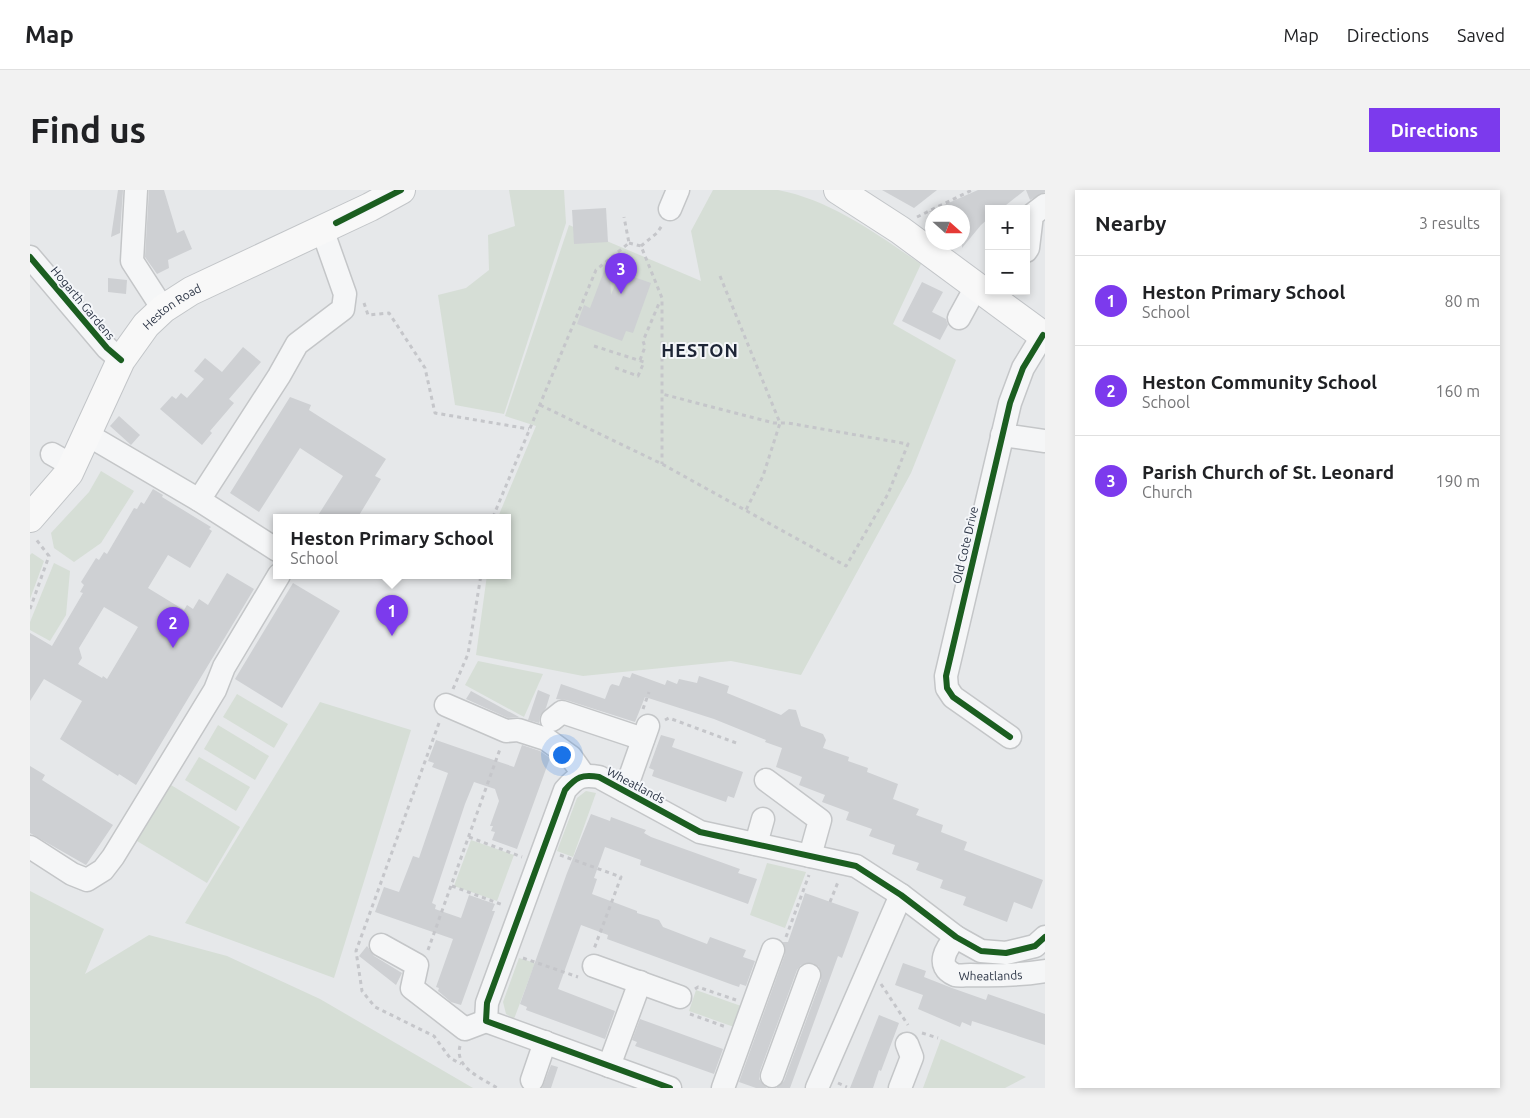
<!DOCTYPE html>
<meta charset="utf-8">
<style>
:root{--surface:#fff;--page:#f2f2f2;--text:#202124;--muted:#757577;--line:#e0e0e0;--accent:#7c3aed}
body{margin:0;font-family:Ubuntu,sans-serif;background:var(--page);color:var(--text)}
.controls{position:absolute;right:15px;top:15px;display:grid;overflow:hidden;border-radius:0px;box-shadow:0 2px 8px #0003}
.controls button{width:45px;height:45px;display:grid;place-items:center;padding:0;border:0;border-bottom:1px solid var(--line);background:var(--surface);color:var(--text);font:25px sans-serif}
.compass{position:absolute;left:895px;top:15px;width:45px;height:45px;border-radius:50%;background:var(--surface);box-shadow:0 2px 8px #0003;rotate:111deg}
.you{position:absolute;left:531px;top:564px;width:18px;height:18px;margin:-12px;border:4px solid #fff;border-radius:50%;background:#1a73e8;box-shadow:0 0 0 8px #1a73e833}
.badge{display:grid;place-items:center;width:32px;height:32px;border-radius:50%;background:var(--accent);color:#fff;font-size:16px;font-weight:700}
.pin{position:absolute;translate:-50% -41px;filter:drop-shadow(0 1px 2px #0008)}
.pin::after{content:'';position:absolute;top:26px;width:18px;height:15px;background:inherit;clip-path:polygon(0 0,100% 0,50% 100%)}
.popup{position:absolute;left:243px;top:324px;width:238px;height:65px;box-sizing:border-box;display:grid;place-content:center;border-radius:0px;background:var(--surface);filter:drop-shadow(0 1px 4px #0005);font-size:16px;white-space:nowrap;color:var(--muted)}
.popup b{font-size:19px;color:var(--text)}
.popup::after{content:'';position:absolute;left:50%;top:100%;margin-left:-10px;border:10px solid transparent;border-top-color:var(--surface)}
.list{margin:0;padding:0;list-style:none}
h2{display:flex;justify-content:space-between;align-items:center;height:65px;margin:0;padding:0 20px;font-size:21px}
h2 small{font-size:16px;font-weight:400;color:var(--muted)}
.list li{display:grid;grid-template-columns:32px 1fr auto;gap:15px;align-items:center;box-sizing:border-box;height:90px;padding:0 20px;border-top:1px solid var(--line)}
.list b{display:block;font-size:19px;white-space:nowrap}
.list p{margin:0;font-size:16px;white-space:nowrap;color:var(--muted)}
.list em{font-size:16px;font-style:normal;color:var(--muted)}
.map{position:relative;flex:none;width:1015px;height:898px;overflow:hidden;border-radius:0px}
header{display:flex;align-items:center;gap:30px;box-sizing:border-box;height:70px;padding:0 25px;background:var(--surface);border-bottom:1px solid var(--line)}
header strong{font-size:24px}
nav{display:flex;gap:28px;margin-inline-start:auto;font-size:18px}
.intro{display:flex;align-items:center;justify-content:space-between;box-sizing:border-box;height:120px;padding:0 30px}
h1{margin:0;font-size:35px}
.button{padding:12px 22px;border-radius:0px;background:var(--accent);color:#fff;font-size:18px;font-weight:700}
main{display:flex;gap:30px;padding:0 30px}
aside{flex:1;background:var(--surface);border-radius:0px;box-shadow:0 2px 8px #0003}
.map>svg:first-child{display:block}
</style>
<header>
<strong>Map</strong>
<nav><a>Map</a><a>Directions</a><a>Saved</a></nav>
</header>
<div class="intro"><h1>Find us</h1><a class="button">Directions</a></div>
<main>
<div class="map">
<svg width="1015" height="898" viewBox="0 0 1015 898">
<rect width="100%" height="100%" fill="#e6e8ea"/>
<!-- green -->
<g fill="#d6ded6">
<polygon points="479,0 534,0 536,33 474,224 425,215 408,105 436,98 459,80 458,45 485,36"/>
<path d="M683,0C704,0 728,0 748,0C801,10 848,45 891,74L863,134L926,170L881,283L771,485L701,471L553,486L446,465L457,385H477V327H468L506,236L475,226L539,35L671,91L661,41Z"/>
<polygon points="71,281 104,301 71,353 44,372 24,358 21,343 59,302"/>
<polygon points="2,363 14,371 0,409 0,365"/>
<polygon points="24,373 40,381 36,425 20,451 0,440 0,432"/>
<polygon points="448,471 513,484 494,527 435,495"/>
<polygon points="207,504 258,534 244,558 193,527"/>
<polygon points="290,512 381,540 304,788 155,733"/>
<polygon points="188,535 239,566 225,590 174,559"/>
<polygon points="169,567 220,597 206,621 155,590"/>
<polygon points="136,592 210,637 177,693 102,648"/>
<polygon points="556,601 566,603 543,667 527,661 547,608"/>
<polygon points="441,650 484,665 467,711 424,696"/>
<polygon points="737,673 776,682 755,738 720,725"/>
<polygon points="0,701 74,739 55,784 119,745 197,766 290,809 443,898 0,898"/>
<polygon points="489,768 505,773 484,829 476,824 473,812"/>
<polygon points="666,800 711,816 704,837 659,821"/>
<polygon points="911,849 996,887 975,898 893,898"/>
</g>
<!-- building -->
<g fill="#ced0d3" fill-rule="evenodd">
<polygon points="88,0 93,0 90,43 81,47"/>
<polygon points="119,0 134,0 147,43 154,40 162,59 138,70 139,78 127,84 115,67"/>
<polygon points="852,0 907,0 884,18"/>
<polygon points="948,0 995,0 971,19 959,19 959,28 951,35 932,58 932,22 898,22"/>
<polygon points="996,0 1015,0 1015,2 1000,10"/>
<polygon points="576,18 578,52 544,54 542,20"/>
<polygon points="579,68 581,105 590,82 621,93 603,143 596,141 592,151 547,134 554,115 560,118"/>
<polygon points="78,88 97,90 96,104 78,102"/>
<polygon points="892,92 913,102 902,122 916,129 918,135 910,150 872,131"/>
<polygon points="213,157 231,172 199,209 204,213 180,241 182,243 172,255 130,219 142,206 146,209 151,203 157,208 174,189 164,181 175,168 192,182"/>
<polygon points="260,207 281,215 279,220 356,269 345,286 351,289 328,327 287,327 313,286 270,258 229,322 200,303"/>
<polygon points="89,226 110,245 101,255 80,236"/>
<path d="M123,299L133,305L132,307L181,337L179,339L182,341L160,378L138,365L118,398L154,420L157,415L163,419L169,409L178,415L197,383L224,399L106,595L89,584L88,586L30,549L52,511L14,489L0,511V443L22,456L53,403L50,402L54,395L51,392L66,368L69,370L74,362L77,364L104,318L107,319L111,312L114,314ZM74,417L108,437L77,489L73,486L72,488L48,474L52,468L49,458Z"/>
<polygon points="263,393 310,421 252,518 205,489"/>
<polygon points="602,483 635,495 637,490 647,494 649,489 667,493 669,486 699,496 697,503 751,525 759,519 766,520 771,536 793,544 796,550 793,558 819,567 818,571 838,578 837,582 868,594 863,609 889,619 886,625 913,635 911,642 937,652 934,660 1013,690 1002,719 984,712 977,732 933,715 936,707 910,698 913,690 886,680 889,673 862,664 865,655 839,646 842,639 816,630 819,622 792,612 795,605 769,595 772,587 746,577 752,558 735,552 736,550 684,529 615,507 605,532 536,510 526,509 531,494 575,509 580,496 582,494 589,496 593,486 600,488"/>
<polygon points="508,500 520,505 516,518 510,526 509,533 498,530"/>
<polygon points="441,501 489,527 478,528 436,509"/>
<polygon points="631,545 645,549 642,557 713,582 704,608 698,606 696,612 622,586 624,580 619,578"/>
<polygon points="406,550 484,577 492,555 510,561 520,568 487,659 462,650 465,642 461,641 463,636 460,636 469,611 465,599 444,592 435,614 402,713 406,715 405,719 431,728 439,705 465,714 462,721 465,721 431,815 421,812 408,801 409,798 406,797 423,749 345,722 354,697 369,702 383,666 389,668 418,583 402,577 404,573 398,571"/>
<polygon points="0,576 15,585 12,590 83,635 56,675 0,643"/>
<polygon points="561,624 580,631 581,627 616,640 614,643 621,647 710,679 708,683 727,689 718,714 610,675 611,670 575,657 564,688 567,689 562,704 607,721 607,723 629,730 633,737 677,754 680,747 716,760 713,767 725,771 716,796 710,794 709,797 703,795 577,749 578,745 551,735 528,799 585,821 575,849 496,820 497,817 490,814 537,683"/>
<polygon points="775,703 829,722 812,768 808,766 760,898 746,898 754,891 791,790 789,777 783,773 771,775 767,780 730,881 729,889 737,898 726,898 709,892 755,764 753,752 758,752"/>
<polygon points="337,756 344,766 372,783 366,795 329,766"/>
<polygon points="873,773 896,781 894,787 922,798 956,810 958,804 1015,824 1015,855 942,831 941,836 932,832 930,837 888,819 893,805 865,795"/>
<polygon points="849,825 869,833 851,881 849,880 843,898 820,898"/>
<polygon points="610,829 693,859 684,884 605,856 607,852 602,850"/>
<polygon points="521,875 528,877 521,898 512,898"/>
</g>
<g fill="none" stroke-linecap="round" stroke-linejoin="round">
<!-- minor casing -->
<g stroke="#c4c6c8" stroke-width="25">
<g id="minor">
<polyline points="106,0 102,71 133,119"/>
<polyline points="640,19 648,0"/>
<polyline points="996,61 998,58 1002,25 1015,15"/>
<polyline points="0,67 77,158 91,170"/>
<polyline points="929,128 947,95"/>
<polyline points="58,245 169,310 247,360"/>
<polyline points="972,245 1015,251"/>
<polyline points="22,264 43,276"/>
<polyline points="169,310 249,186 267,154 313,119 315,104 292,39"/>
<polyline points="416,515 476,541 488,540 516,549 541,567 553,584"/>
<polyline points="522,530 532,522 613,549"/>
<polyline points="980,547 923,507 917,498 916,486 980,213 993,178 1013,145"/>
<polyline points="736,590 790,630 780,666"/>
<polyline points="595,601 618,536"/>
<polyline points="726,654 733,629"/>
<polyline points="0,657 42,684 57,690 73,680 83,667 185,500 194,477 249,385"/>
<path id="s1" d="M926,747C917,757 904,776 925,785C929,786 936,785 940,785C966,786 990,785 1015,781"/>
<polyline points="351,755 387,775 382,798 435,839 456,831"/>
<polyline points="564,776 650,807"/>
<polyline points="579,876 610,792"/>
<polyline points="742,886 779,785"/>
<polyline points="502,890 515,852"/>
<path d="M640,898L456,831L457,813L535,600C546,587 552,584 569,587L670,642L826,676L871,705L926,747L951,761L976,763L1005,756L1015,747"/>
<polyline points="693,898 743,760"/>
<polyline points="787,898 871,705"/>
<polyline points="870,898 882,867 877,854"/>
</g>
</g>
<!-- major casing -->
<g stroke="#c2c5c8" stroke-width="30">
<g id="major">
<polyline points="808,0 870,40 1015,147"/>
<path id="s2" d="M0,328L39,283L91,170L116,135L133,119L161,101L340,17L371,0"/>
</g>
</g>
<!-- path -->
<g stroke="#c5c6ca" stroke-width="3" stroke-dasharray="4 4" stroke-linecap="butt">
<polyline points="887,27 942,0"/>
<polyline points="599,53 611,56 632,108 632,274"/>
<polyline points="611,56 627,43 633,34"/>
<polyline points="690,86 750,233 733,286 716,320"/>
<polyline points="334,113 338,125 359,123 395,178 405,223 499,239"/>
<polyline points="564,156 614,172 608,186 583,177"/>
<polyline points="610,170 615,157 613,151 630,111"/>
<polyline points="510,215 632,274 816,376 858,304 878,254 758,233 744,233 632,204"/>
<polyline points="463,327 566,80 599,53 594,27"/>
<polyline points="0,419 19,366 5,348"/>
<polyline points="423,499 438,464 451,385"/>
<polyline points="613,519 619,502"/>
<polyline points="635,530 639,528 709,554"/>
<polyline points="409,533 326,761 332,801 345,817 404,846 420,868 431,874"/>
<polyline points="439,647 492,667"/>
<polyline points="530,665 591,687 564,759"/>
<polyline points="422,696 473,715"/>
<polyline points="800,712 808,692"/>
<polyline points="756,747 779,685"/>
<polyline points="398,760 470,559"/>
<polyline points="493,768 548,787"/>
<polyline points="851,794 878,835"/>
<polyline points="665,799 668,797 706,810"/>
<polyline points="660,824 696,837"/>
<polyline points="892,843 908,848"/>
<path d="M430,856C424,878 452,888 467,898"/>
<polyline points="808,893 817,897"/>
</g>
<!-- minor -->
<use href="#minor" stroke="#f5f6f7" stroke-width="22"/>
<!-- major -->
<use href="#major" stroke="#f8f8f8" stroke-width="28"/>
<!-- cycleway casing -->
<g stroke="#f4f6f9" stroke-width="9">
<g id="cycleway">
<polyline points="306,33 371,0"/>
<polyline points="0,67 77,158 91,170"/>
<polyline points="980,547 923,507 917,498 916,486 980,213 993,178 1013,145"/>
<path d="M640,898L456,831L457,813L535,600C546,587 552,584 569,587L670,642L826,676L871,705L926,747L951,761L976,763L1005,756L1015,747"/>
</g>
</g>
<!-- cycleway -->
<use href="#cycleway" stroke="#1b5e20" stroke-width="6"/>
</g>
<g text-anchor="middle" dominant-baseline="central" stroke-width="4" stroke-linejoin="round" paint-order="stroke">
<!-- street labels -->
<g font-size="12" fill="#2b3445" stroke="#f4f6f9">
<text transform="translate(53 113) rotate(50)">Hogarth Gardens</text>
<text stroke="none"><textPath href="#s2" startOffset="259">Heston Road</textPath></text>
<text transform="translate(935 355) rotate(-77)">Old Cote Drive</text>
<text transform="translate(606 595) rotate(28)">Wheatlands</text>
<text stroke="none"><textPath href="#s1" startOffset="82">Wheatlands</textPath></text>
</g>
<!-- district labels -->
<g font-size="18" font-weight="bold" letter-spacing="1" fill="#1d2536" stroke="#f4f6f9">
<text x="670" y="160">HESTON</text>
</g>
</g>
</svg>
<div class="controls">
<button>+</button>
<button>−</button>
</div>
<svg class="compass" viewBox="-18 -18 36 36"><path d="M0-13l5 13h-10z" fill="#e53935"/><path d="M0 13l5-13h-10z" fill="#757577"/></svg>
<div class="you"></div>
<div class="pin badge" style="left:362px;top:446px">1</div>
<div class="popup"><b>Heston Primary School</b>School</div>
<div class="pin badge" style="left:143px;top:458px">2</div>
<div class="pin badge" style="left:591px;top:104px">3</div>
</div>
<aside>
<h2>Nearby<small>3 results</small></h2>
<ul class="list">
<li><span class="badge">1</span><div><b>Heston Primary School</b><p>School</p></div><em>80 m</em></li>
<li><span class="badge">2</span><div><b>Heston Community School</b><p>School</p></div><em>160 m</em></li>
<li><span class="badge">3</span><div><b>Parish Church of St. Leonard</b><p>Church</p></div><em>190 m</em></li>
</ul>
</aside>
</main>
